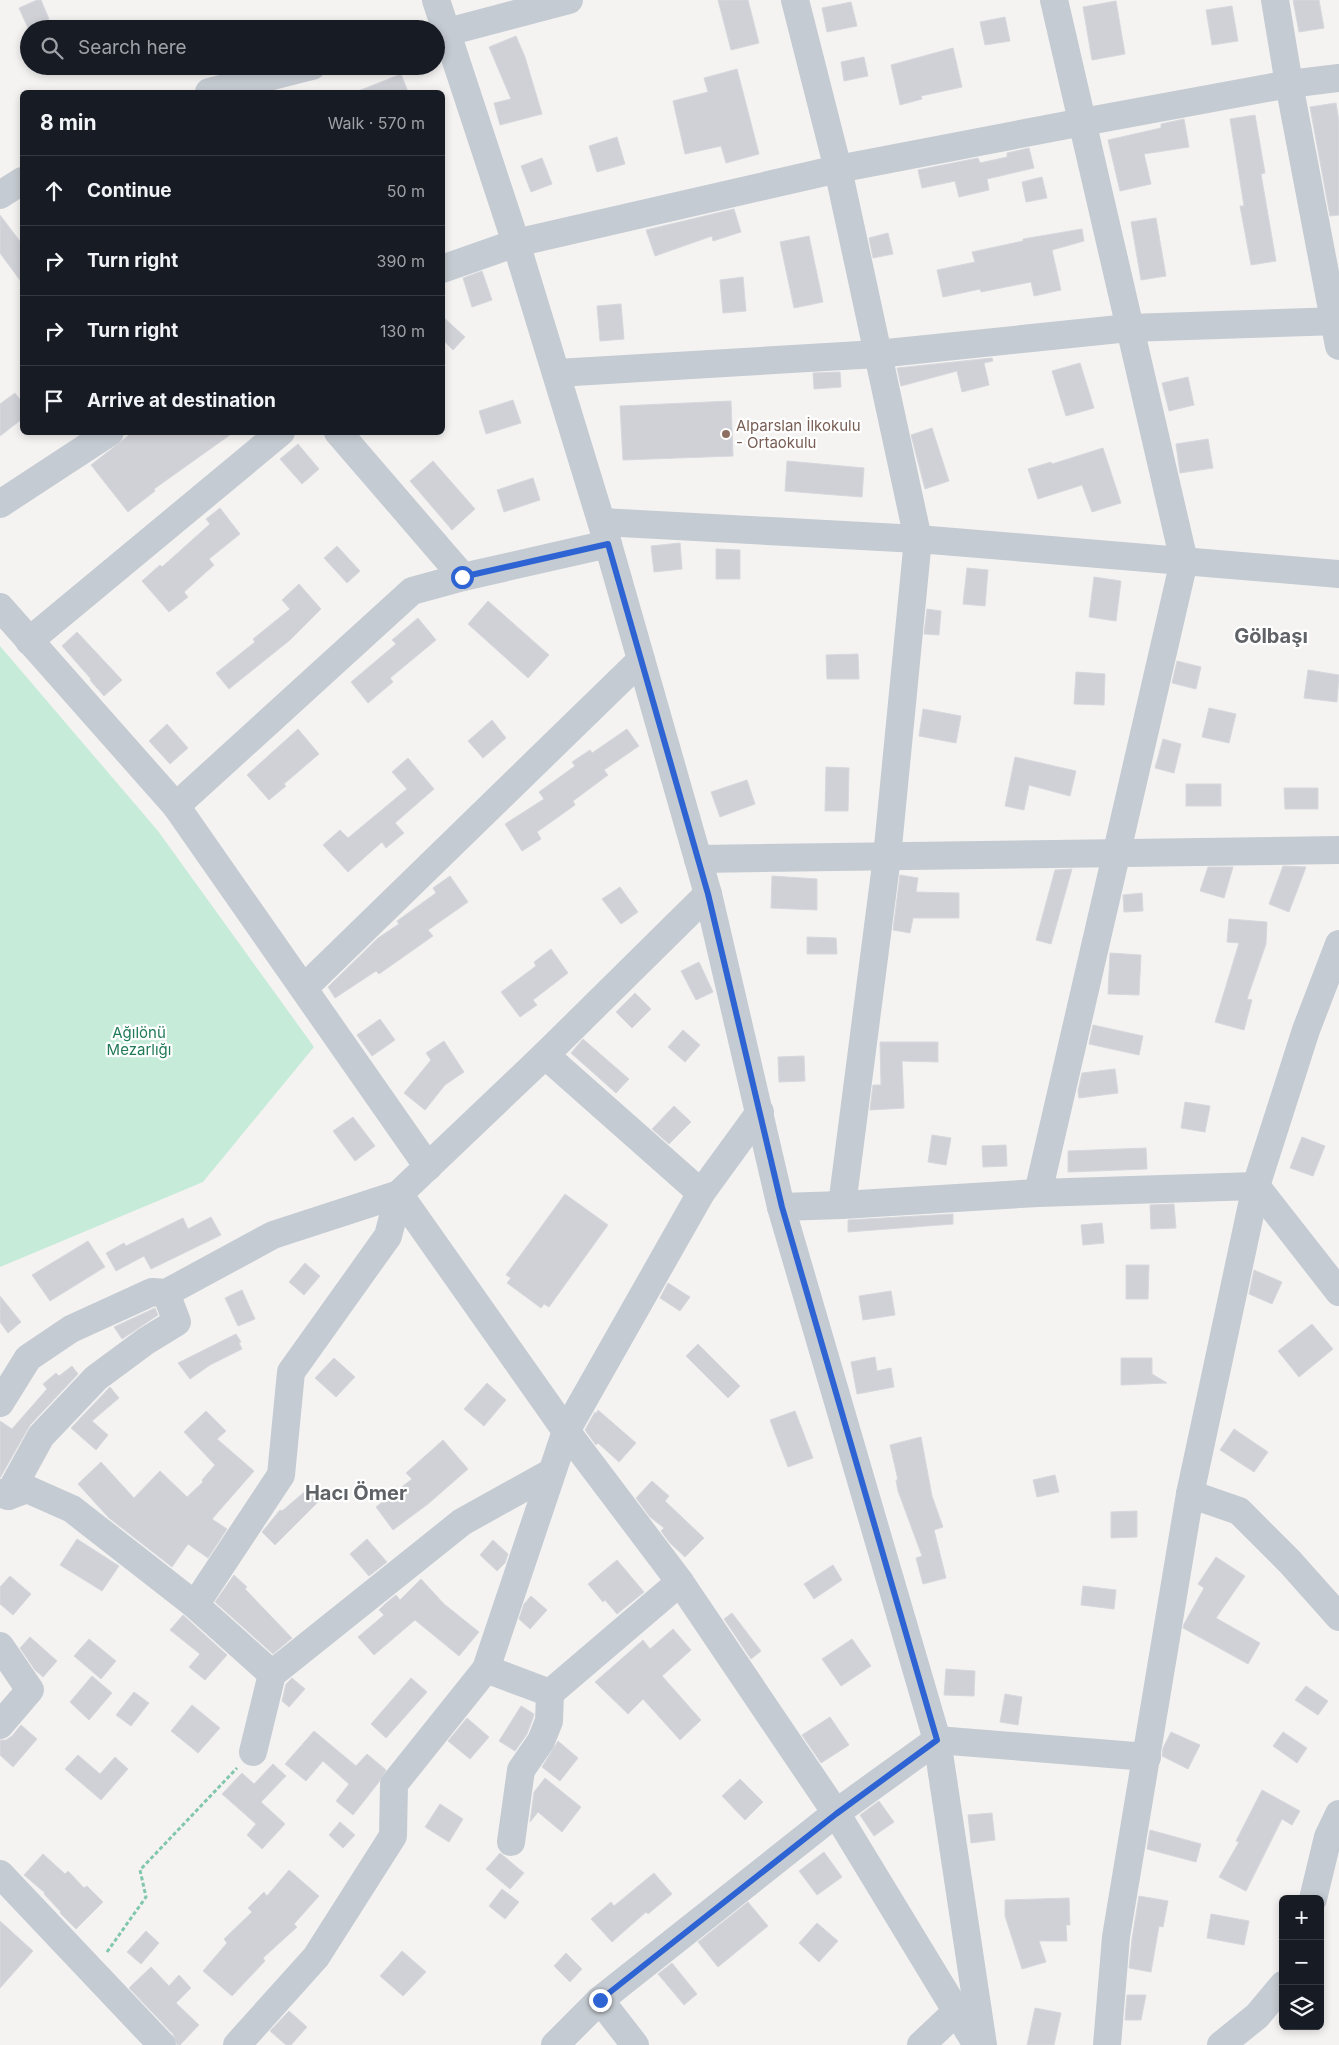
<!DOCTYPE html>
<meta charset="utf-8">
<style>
:root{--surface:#171b24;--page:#242831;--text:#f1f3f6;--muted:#9ea1a6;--line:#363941}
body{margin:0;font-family:Inter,sans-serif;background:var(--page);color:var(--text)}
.controls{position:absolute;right:15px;bottom:15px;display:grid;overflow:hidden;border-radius:8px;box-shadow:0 2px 8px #0003}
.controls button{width:45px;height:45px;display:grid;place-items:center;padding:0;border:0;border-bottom:1px solid var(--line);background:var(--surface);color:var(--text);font:25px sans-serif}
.stop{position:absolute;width:15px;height:15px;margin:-11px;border:4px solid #2d63d3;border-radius:50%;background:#fff}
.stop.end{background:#2d63d3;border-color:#fff;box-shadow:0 1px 5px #0008}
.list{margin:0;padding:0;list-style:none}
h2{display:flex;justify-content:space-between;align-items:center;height:65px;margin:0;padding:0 20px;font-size:21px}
h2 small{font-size:16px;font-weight:400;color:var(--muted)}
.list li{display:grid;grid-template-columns:32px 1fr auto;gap:15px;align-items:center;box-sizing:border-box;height:70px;padding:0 20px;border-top:1px solid var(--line)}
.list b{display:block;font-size:19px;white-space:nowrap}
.list em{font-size:16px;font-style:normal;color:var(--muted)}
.icon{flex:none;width:28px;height:28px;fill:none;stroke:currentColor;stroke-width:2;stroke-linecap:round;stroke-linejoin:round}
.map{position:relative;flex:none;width:1339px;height:2045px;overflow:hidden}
.search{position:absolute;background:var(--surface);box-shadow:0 2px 8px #0003;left:20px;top:20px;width:425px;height:55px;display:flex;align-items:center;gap:12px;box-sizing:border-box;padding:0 18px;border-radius:28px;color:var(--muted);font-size:19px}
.panel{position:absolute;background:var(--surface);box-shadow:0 2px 8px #0003;left:20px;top:90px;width:425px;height:345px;border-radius:8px}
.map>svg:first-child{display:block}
</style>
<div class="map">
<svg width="1339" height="2045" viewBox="0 0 1339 2045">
<rect width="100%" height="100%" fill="#f4f3f2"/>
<!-- green -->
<polygon fill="#c6ecd9" points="0,646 158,831 314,1047 203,1182 0,1267"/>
<!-- building -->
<g fill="#d0d1d6" stroke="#d7d8dd">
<polygon points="37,0 41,0 49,19 28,28 19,8"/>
<polygon points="718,0 748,0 759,43 731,50"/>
<polygon points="1293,0 1319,0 1324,28 1299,32"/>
<polygon points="1116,1 1125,54 1092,60 1083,7"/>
<polygon points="851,2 857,26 827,32 822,8"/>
<polygon points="1232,6 1238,41 1212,45 1206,10"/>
<polygon points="1005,17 1010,41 985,45 980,22"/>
<polygon points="516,36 525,57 542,114 500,125 494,103 511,99 489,47"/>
<polygon points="953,48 962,87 921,96 922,99 900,105 891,65"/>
<polygon points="864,57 868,76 844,81 841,62"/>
<polygon points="737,69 759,154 726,163 721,146 685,154 673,101 708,92 704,78"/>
<polygon points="401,74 408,92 356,92"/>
<polygon points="1336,103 1339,121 1339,215 1330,216 1310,107"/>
<polygon points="1255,115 1265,173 1261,174 1276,261 1251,265 1240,206 1244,206 1230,119"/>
<polygon points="1184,119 1189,147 1144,154 1151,184 1120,191 1108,140 1161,128 1161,124"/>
<polygon points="617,137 625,164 597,172 589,146"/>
<polygon points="1029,148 1034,168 987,179 989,190 959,197 955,181 922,188 918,170 978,158 980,163 1007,157 1007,153"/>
<polygon points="542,158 552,184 531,192 521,166"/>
<polygon points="1042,177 1047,198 1026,202 1022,182"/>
<polygon points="734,209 741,232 713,241 712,236 655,256 646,230"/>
<polygon points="0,215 22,244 22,283 0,253"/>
<polygon points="1156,218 1166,276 1141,280 1131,222"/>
<polygon points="1082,229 1084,241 1052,250 1061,290 1034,296 1031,282 981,292 980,289 943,297 937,270 975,262 972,252 1023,241 1023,239"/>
<polygon points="888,233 893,254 873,258 869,238"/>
<polygon points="809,236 823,302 794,308 780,242"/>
<polygon points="482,271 492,300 472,307 463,278"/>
<polygon points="743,277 746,311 723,313 720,280"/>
<polygon points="621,304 624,339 600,341 597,306"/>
<polygon points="442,316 465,337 453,350 442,339"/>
<polygon points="992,358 993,361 984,363 989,385 962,392 957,371 901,386 897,368"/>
<polygon points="1080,363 1094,408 1066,416 1052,371"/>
<polygon points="840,372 841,387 814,389 813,373"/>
<polygon points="1188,377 1194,405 1169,411 1162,383"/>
<polygon points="15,393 22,402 22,419 0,436 0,404"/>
<polygon points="513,400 521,423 486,434 479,411"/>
<polygon points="731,401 733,456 623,460 620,406"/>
<polygon points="932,428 949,481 925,489 911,435"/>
<polygon points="133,432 234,432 154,489 155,491 128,512 91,465"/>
<polygon points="1208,439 1213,468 1180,473 1176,444"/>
<polygon points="298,444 319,469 302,484 280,459"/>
<polygon points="1103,448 1121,503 1092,512 1082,485 1038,499 1028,469 1051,462 1052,464"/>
<polygon points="433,461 475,509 452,530 410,481"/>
<polygon points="787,461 864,468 862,497 785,491"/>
<polygon points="533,478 540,500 504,512 497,490"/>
<polygon points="220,508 240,534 209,559 214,565 184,592 188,597 169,612 142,581 160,565 162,567 210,524 206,519"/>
<polygon points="680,543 682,569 654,572 651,546"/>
<polygon points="337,546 360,571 347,583 324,558"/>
<polygon points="716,549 740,550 740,579 716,579"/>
<polygon points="967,568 988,570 985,606 963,604"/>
<polygon points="1094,577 1121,581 1116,621 1089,617"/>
<polygon points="299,584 321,609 290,640 229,689 216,673 255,642 253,639 290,609 282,600"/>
<polygon points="488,601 549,655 528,678 468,624"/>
<polygon points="927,609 941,611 939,635 924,634"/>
<polygon points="418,618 436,640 390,678 393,682 368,703 351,682 396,644 392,640"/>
<polygon points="77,632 122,680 104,696 90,680 91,679 62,646"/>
<polygon points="858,654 859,679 827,679 826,655"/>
<polygon points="1177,661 1201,667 1196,689 1172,683"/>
<polygon points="1308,670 1339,675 1337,702 1304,698"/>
<polygon points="1076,672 1105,674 1104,705 1074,704"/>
<polygon points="1209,708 1236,714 1229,743 1202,737"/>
<polygon points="923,709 961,716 956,743 919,736"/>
<polygon points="492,720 506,738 483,758 468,741"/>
<polygon points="167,724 188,748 170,764 149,741"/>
<polygon points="298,729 319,754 284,784 286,786 269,800 247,775"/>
<polygon points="627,729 639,746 604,770 608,775 573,801 575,805 537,832 541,839 522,851 505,824 544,799 539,792 575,766 572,762 590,750 592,753"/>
<polygon points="1163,739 1181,744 1174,773 1155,768"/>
<polygon points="1015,757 1076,771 1070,796 1029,785 1024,810 1005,806"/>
<polygon points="408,758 434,789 395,823 404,833 386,848 382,842 348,872 323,845 340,830 348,838 407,789 392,772"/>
<polygon points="826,767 849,768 848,811 825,811"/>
<polygon points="747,780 755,804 720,817 711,792"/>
<rect x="1186" y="784" width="35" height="22"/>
<polygon points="1284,788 1318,788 1318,809 1285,809"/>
<polygon points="1283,866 1306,867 1289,912 1269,904"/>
<polygon points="1208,867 1233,867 1224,898 1200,891"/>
<polygon points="1072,869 1051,944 1036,940 1055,870"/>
<polygon points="900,875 918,878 916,892 959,893 959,918 913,918 910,933 893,930"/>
<polygon points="450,876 468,902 428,930 433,936 379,974 376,971 335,998 328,987 378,938 399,924 397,921 436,893 433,888"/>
<polygon points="772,876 817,879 817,910 771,908"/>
<polygon points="620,887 638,912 621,924 602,899"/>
<polygon points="1142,893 1143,911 1124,912 1123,895"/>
<polygon points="1229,919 1267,922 1266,944 1247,999 1252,1000 1244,1030 1215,1022 1239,943 1227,942"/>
<polygon points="807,937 836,938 837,954 807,954"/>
<polygon points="551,949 568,973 533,1000 537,1005 520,1017 501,992 536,966 534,962"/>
<polygon points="1110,953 1141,955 1139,995 1108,994"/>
<polygon points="699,962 713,992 696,1000 681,971"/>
<polygon points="635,993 651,1009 632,1028 616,1012"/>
<polygon points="380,1019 395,1040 372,1056 357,1035"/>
<polygon points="1093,1025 1143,1036 1139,1055 1089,1044"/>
<polygon points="683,1030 700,1045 685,1062 668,1047"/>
<polygon points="583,1039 629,1079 616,1093 571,1053"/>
<polygon points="444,1041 464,1072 445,1085 425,1110 404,1093 431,1060 426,1053"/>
<polygon points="880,1042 938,1042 938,1062 902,1061 904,1108 870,1110 873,1085 881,1085"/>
<polygon points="804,1056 805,1081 779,1082 778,1057"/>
<polygon points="1115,1069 1118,1093 1079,1098 1078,1091 1082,1073"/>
<polygon points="1185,1102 1210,1106 1205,1132 1181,1128"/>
<polygon points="674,1106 691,1122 669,1144 652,1129"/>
<polygon points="353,1117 375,1146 355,1161 333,1131"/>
<polygon points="932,1135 951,1138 946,1165 928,1162"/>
<polygon points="1302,1137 1325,1146 1313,1176 1290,1168"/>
<polygon points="1006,1145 1007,1166 983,1167 982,1146"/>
<polygon points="1146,1148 1147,1169 1068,1172 1068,1151"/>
<polygon points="565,1194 608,1225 549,1307 544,1304 541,1308 507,1283 511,1278 506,1275"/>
<polygon points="1174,1204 1176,1228 1151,1229 1150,1205"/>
<polygon points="953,1214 953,1224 848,1232 848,1220"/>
<polygon points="211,1217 221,1235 151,1269 144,1256 116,1271 106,1253 124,1243 126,1246 183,1218 188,1229"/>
<polygon points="1102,1223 1104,1243 1083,1245 1081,1225"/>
<polygon points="88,1241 105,1267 50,1301 32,1275"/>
<polygon points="305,1263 320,1276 304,1295 289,1282"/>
<polygon points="1126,1265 1149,1265 1148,1299 1126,1299"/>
<polygon points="1254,1270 1282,1282 1272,1304 1249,1294"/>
<polygon points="668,1283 690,1297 680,1311 660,1298"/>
<polygon points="242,1290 255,1319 238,1326 225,1298"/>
<polygon points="891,1291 895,1315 863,1320 859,1296"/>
<polygon points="0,1296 21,1322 8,1333 0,1322"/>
<polygon points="155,1308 158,1315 122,1339 114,1327"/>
<polygon points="1312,1324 1333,1349 1299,1377 1278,1351"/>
<polygon points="236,1334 241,1342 239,1343 242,1349 210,1365 190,1379 178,1363"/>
<polygon points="698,1344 740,1386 728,1398 686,1356"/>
<polygon points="875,1357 877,1371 891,1368 894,1387 857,1394 851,1362"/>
<polygon points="334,1358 355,1377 336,1397 315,1378"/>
<polygon points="1121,1358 1152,1358 1152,1374 1167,1383 1121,1385"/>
<polygon points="72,1366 78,1374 30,1425 0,1478 0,1421 12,1429 47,1389 43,1384 56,1373 59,1376"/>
<polygon points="487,1383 506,1400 484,1426 464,1409"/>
<polygon points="110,1387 119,1398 92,1421 108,1435 96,1450 71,1428"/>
<polygon points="598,1410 636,1443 619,1462 598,1443 596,1445 585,1430 595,1412 596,1414"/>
<polygon points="206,1411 226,1431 217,1439 254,1471 212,1519 227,1529 208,1558 188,1544 172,1567 109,1518 78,1484 101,1462 134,1498 160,1471 187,1497 203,1482 202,1480 215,1465 184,1432"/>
<polygon points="795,1411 813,1458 788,1467 770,1420"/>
<polygon points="1234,1429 1268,1452 1254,1472 1220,1450"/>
<polygon points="921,1437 932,1496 943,1527 934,1530 946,1578 923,1584 916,1558 922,1556 898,1491 896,1480 898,1480 890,1445"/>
<polygon points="443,1440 468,1469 428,1504 393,1530 376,1507 412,1479 406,1473"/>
<polygon points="1055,1475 1059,1492 1037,1497 1033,1480"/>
<polygon points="652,1481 669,1496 665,1501 704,1538 685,1557 670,1543 661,1531 664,1528 650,1517 636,1498"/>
<polygon points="309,1488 320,1500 275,1545 262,1532 280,1510 282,1511"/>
<polygon points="1137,1511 1137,1537 1111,1538 1111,1512"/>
<polygon points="77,1539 119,1566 102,1591 60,1565"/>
<polygon points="367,1539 387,1562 369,1576 350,1554"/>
<polygon points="493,1540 508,1554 505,1563 497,1571 480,1555"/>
<polygon points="1216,1557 1245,1576 1216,1618 1260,1643 1248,1664 1183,1628 1184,1624 1204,1588 1198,1584"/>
<polygon points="617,1560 644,1592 617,1614 605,1600 603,1602 588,1584"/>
<polygon points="833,1565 842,1580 814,1599 804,1584"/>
<polygon points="234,1575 247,1587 245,1589 292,1638 273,1654 215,1602"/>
<polygon points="10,1576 31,1594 13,1615 0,1604 0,1587"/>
<polygon points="421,1579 444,1604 479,1632 459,1656 415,1620 374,1655 358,1637 384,1615 379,1610 385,1604 396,1595 400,1600"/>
<polygon points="1083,1586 1116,1590 1114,1609 1081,1605"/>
<polygon points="531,1596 547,1610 530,1629 519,1619 524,1604"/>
<polygon points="732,1613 761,1651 751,1659 724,1619"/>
<polygon points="183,1615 227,1655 205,1680 189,1667 200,1654 170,1630"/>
<polygon points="673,1629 691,1650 662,1676 701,1720 680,1740 643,1699 628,1714 595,1682 643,1640 650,1649"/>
<polygon points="30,1637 57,1661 43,1677 35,1670 20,1648"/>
<polygon points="89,1639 116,1661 101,1679 74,1656"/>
<polygon points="852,1639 871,1666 841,1686 822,1659"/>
<polygon points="946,1669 975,1671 974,1696 944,1695"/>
<polygon points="92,1676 112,1693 89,1720 70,1702"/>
<polygon points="292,1678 305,1689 289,1707 282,1701 286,1684"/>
<polygon points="411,1678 427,1692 386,1738 371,1724"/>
<polygon points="1306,1686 1328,1701 1318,1715 1295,1700"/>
<polygon points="134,1692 149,1703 131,1726 116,1715"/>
<polygon points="1005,1694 1022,1697 1018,1725 1000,1722"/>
<polygon points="192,1705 220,1728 198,1753 171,1731"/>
<polygon points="521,1706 534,1714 533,1718 527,1734 515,1751 499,1741"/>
<polygon points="830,1717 849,1745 821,1763 802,1735"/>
<polygon points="467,1718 489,1737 470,1759 448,1741"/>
<polygon points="21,1725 37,1739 13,1767 0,1755 0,1740 6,1740 12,1736"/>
<polygon points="314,1731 356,1766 367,1754 386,1770 379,1782 353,1815 336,1801 349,1784 323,1761 306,1781 285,1764"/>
<polygon points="1171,1732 1200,1745 1188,1769 1162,1756 1163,1748"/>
<polygon points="1283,1732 1307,1748 1297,1763 1273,1746"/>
<polygon points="558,1741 578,1758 560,1781 542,1767"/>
<polygon points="78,1755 100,1774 115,1757 128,1769 101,1800 65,1769"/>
<polygon points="273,1764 286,1776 261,1802 285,1824 262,1849 247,1835 256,1824 222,1794 242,1773 254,1784"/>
<polygon points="545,1778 581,1807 562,1832 538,1812 530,1822 534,1792"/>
<polygon points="740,1779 763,1802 745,1820 722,1796"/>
<polygon points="1262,1790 1300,1811 1292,1825 1282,1819 1246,1891 1219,1877 1239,1842 1236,1841"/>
<polygon points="879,1801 894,1822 874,1836 860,1815"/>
<polygon points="440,1804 463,1819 449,1842 425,1827"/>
<polygon points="992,1813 995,1840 971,1843 968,1815"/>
<polygon points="340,1822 355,1835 343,1848 329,1835"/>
<polygon points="1150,1830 1201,1844 1196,1862 1147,1849"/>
<polygon points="824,1852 842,1877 817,1895 799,1871"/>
<polygon points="500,1853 524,1873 510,1889 486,1869"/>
<polygon points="43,1854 65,1874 68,1871 84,1888 87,1886 103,1902 76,1929 60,1913 61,1912 44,1894 45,1893 24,1875"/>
<polygon points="289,1870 319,1896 294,1924 297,1927 263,1958 265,1961 232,1996 203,1971 227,1943 224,1939 252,1912 248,1908 264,1892 267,1896"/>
<polygon points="654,1873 672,1894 648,1914 646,1912 612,1942 591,1919 611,1902 614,1906"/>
<polygon points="502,1889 519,1902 505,1919 489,1906"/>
<polygon points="1139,1896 1168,1901 1163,1927 1159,1926 1151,1972 1129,1968 1132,1939"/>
<polygon points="1069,1898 1070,1925 1066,1925 1067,1941 1039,1941 1046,1962 1022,1969 1005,1916 1005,1900"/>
<polygon points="748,1902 768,1926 718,1967 698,1942"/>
<polygon points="1211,1914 1249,1921 1244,1945 1207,1938"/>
<polygon points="0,1921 33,1951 0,1988"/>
<polygon points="817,1923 838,1941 819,1962 799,1943"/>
<polygon points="146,1931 159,1943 141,1964 127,1952"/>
<polygon points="402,1951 426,1972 403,1996 380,1976"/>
<polygon points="566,1953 582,1969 570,1982 554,1966"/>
<polygon points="672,1963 697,1994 684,2005 658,1974"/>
<polygon points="151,1967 169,1986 179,1975 191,1988 176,2003 199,2025 180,2045 177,2045 173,2034 129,1988"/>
<polygon points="1127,1995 1146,1995 1141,2020 1125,2020"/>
<polygon points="1035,2008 1061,2013 1054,2045 1027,2045"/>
<polygon points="289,2011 307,2027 291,2045 286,2045 270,2031"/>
</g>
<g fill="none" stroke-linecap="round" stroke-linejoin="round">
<!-- path -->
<polyline stroke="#82c7ad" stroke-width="3" stroke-dasharray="4 2.5" stroke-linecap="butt" points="107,1952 146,1897 140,1870 237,1768"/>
<!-- minor -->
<g stroke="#c5cbd2" stroke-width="28">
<polyline points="436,0 516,243 608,544 708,894 781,1207 937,1740 983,2045"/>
<polyline points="795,0 838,169 918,539 887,857 842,1205"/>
<polyline points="1275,0 1289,84 1339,346"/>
<polyline points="436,35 569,0"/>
<polyline points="209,92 312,66"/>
<polyline points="0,195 22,181"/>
<polyline points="442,269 516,243 838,169 1083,122 1289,84 1339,78"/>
<polyline points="557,373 877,354 1129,328 1339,321"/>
<polyline points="338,432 463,577"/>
<polyline points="0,504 110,432"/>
<polyline points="602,522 918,539 1339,574"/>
<polyline points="0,607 176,806 428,1167"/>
<polyline points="29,641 281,432"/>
<polyline points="176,806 412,591 463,577 608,544"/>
<polyline points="698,859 1339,850"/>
<polyline points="304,988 641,660"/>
<polyline points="545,1055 701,1193"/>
<polyline points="1038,1193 1184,561 1054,0"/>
<polyline points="399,1194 566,1431 680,1582 836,1813 977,2045"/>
<polyline points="781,1207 842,1205 1038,1193 1256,1186 1339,1292"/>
<polyline points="0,1403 28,1358 71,1329 152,1292 166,1293 273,1235 399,1194 545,1055 708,894"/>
<polyline points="0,1493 8,1496 27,1489 72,1509 195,1605 272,1674"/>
<polyline points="1190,1494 1239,1511 1290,1562 1339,1617"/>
<polyline points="8,1496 41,1436 96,1378 146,1341 177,1322 166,1293"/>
<polyline points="195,1605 281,1475 291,1372 388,1236 399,1194"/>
<polyline points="0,1646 30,1690 0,1725"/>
<polyline points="486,1669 550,1693 680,1582"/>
<polyline points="253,1752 272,1674 462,1522 552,1472"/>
<polyline points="511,1842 521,1770 541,1741 549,1721 550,1693"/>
<polyline points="0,1874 162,2045"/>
<polyline points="1313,1899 1328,1837 1339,1814"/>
<polyline points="600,2000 635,2045"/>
<polyline points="237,2045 316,1957 393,1836 394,1784 486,1669 566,1431 701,1193 760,1112"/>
<polyline points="555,2045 600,2000 836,1813 937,1740 1147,1757"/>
<polyline points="921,2045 957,2011"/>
<polyline points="1107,2045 1116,1937 1190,1494 1256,1186 1306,1030 1339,944"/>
<polyline points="1221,2045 1257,2016 1283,1985"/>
</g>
</g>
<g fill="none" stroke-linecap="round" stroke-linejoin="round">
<!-- route -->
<polyline stroke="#2d63d3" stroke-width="6" points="462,577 608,544 708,894 782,1207 937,1740 836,1814 600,2000"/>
</g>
<!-- markers -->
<circle fill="#8d6e63" stroke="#fff" stroke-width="2" cx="726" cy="434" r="5"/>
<g text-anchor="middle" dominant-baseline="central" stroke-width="4.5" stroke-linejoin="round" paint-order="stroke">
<!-- education labels -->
<g font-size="15" fill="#785e54" stroke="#fff" text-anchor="start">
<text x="736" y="425">Alparslan İlkokulu<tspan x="736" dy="17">- Ortaokulu</tspan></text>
</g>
<!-- park labels -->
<g font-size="15" fill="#227a58" stroke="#fff">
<text x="139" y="1032">Ağılönü<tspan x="139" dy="17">Mezarlığı</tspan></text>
</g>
<!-- district labels -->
<g font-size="20" font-weight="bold" fill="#5f6266" stroke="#fff">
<text x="1271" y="636">Gölbaşı</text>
<text x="356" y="1493">Hacı Ömer</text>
</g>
</g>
</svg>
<div class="controls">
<button>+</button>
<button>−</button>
<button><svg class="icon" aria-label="layers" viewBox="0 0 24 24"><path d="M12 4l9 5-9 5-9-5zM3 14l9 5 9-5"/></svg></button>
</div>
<div class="stop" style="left:462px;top:577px"></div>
<div class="stop end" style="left:600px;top:2000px"></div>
<div class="search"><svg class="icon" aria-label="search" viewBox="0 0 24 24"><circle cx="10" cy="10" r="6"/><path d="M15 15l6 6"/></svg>Search here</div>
<section class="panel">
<h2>8 min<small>Walk · 570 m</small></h2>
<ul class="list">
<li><svg class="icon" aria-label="ahead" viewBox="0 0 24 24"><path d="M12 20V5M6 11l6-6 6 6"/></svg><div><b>Continue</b></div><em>50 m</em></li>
<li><svg class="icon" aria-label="right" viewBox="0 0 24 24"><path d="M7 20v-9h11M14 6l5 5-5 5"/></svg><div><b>Turn right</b></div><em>390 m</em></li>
<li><svg class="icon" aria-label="right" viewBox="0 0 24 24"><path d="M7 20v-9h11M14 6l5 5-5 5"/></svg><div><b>Turn right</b></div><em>130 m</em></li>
<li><svg class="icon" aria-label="arrive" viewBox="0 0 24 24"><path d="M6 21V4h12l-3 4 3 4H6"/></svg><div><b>Arrive at destination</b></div></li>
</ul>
</section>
</div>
